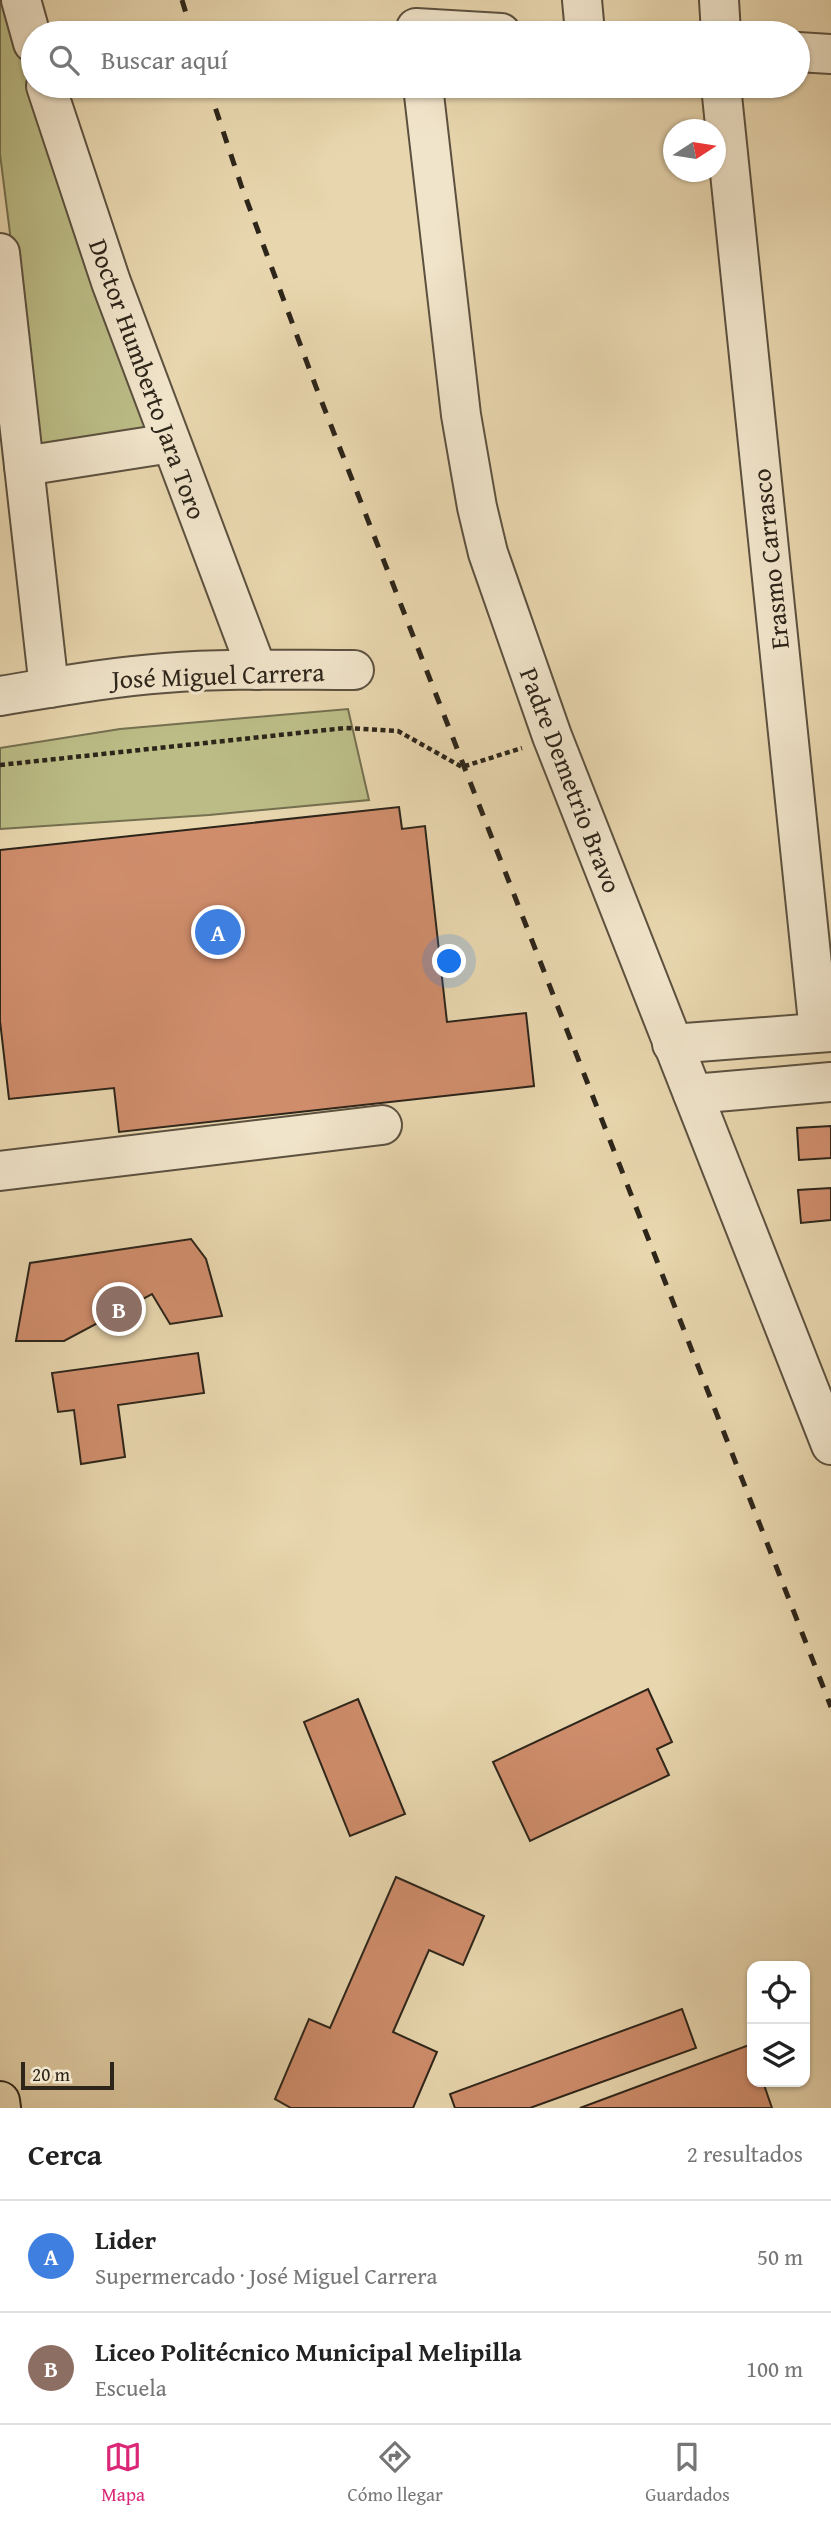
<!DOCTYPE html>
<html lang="es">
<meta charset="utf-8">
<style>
:root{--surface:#fff;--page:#f6f6f6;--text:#222;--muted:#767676;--line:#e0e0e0;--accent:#db2777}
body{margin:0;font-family:"Gentium Book Plus",serif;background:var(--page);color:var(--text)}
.controls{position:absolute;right:21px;bottom:21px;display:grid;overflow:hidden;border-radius:14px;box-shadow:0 2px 5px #0004}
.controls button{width:63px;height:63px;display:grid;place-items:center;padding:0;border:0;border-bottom:2px solid var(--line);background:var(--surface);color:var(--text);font:35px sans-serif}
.compass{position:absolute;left:663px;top:119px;width:63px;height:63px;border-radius:50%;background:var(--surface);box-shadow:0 2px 5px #0004;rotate:78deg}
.scale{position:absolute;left:21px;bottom:18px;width:93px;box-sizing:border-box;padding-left:7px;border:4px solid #2d251a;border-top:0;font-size:19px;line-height:24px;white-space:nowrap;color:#2d251a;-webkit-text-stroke:5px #f0e4ca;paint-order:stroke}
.you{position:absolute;left:450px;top:962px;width:24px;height:24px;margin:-18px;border:5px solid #fff;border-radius:50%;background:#1a73e8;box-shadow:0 0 0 10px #1a73e833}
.badge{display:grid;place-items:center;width:46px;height:46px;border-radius:50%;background:var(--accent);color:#fff;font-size:23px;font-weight:700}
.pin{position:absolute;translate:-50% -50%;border:4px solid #fff;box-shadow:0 2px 7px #0006}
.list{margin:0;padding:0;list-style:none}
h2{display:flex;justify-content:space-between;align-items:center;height:91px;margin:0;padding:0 28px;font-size:30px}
h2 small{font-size:23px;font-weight:400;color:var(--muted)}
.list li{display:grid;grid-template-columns:46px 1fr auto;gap:21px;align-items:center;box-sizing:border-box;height:112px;padding:0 28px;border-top:2px solid var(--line)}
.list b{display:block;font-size:26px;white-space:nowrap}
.list p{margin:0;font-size:23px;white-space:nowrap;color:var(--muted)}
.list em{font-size:23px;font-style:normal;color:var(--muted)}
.icon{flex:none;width:38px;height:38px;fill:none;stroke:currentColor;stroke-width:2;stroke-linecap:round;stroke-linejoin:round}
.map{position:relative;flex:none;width:831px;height:2108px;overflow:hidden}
.search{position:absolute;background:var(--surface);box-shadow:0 2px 5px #0004;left:21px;right:21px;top:21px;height:77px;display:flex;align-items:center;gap:18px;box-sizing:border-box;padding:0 24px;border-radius:38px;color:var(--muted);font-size:26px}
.sheet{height:315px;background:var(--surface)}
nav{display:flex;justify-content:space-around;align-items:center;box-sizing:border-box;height:98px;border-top:2px solid var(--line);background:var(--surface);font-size:19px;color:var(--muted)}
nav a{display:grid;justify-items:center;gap:4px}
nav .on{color:var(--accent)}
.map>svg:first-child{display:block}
</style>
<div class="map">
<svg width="831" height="2108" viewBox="0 0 831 2108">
<rect width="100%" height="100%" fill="#e8d6ae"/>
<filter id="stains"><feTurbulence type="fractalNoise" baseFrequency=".00286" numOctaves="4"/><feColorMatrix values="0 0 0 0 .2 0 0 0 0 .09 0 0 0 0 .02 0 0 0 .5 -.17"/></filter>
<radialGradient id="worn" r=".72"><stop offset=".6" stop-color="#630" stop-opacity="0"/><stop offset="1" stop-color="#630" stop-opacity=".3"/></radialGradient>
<!-- green -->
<g fill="#bbbc86" stroke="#747050" stroke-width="2">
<polygon points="0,0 7,0 150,431 37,448 0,154"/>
<polygon points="348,709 369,800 209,815 0,829 0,748 120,729"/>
</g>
<!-- building -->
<g fill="#cf8d6c" stroke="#2d251a" stroke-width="2">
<polygon points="399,807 402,829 425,826 447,1022 526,1013 534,1086 119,1132 114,1088 9,1099 0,1021 0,850"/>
<polygon points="831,1126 831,1158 799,1160 797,1128"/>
<polygon points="831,1188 831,1220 801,1223 798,1190"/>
<polygon points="191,1239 206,1259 222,1316 170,1324 152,1294 64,1341 16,1341 30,1263"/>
<polygon points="198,1353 204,1393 118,1405 125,1457 81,1464 74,1410 58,1412 52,1373"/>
<polygon points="648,1689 672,1742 657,1749 669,1775 530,1841 493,1762"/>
<polygon points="358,1699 405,1814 350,1836 304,1722"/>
<polygon points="396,1877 484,1916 463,1965 429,1950 393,2032 437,2052 413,2108 291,2108 275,2099 309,2019 330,2028"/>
<polygon points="682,2009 696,2048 530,2108 455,2108 450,2094"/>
<polygon points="749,2045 752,2053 752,2082 763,2082 772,2108 580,2108"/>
</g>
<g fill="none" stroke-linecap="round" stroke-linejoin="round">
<!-- minor casing -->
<g stroke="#5c513f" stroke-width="42">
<g id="minor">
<polyline points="21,0 33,43"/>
<polyline points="582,0 585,33"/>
<polyline points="719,0 721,33"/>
<polyline points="416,28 501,33"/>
<polyline points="798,52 831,54"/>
<polyline points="46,86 111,282 257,670"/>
<polyline points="423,86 461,415 477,507 488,553 552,736 831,1445"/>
<polyline points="721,86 819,1032"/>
<polyline points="0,253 49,688"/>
<polyline points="24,466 171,443"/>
<path d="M0,696C55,687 110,677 165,673C228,668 291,670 354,670"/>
<polyline points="672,1044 831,1032"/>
<polyline points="693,1094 831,1082"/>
<polyline points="0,1171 382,1125"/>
</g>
</g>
<!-- major casing -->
<g stroke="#2d251a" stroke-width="42">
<polyline id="major" points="0,2101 1,2108"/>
</g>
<!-- path -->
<polyline stroke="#2d251a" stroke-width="4.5" stroke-dasharray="5 3.5" stroke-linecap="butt" points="0,765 345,728 398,731 462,767 522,748"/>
<!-- minor -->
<use href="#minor" stroke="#f0e4ca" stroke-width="38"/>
<!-- major -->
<use href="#major" stroke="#e8d6ae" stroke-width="38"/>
<!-- rail -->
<g stroke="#2d251a" stroke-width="5" stroke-dasharray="12 12" stroke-linecap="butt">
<polyline points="182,0 192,33"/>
<polyline points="208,86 241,185 316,387 831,1707"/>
</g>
</g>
<g text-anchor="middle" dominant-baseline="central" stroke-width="6" stroke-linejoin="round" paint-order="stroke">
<!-- street labels -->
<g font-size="26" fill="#2d251a" stroke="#f0e4ca">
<text transform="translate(148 379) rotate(70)">Doctor Humberto Jara Toro</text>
<text transform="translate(770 559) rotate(-96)">Erasmo Carrasco</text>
<text transform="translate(218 675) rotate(-2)">José Miguel Carrera</text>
<text transform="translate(571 780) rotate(69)">Padre Demetrio Bravo</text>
</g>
</g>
<rect width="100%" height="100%" filter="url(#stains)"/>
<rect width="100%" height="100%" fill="url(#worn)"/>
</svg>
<div class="controls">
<button><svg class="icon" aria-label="locate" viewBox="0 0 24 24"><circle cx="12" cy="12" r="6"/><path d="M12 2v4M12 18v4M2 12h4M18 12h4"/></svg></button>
<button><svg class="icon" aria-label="layers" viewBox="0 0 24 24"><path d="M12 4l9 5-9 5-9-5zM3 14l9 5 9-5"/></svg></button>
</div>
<svg class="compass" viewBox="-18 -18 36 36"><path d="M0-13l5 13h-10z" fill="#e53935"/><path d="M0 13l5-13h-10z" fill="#767676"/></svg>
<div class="scale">20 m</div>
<div class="you"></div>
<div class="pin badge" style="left:218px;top:932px;background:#3f7fe0">A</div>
<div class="pin badge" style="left:119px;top:1309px;background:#8d6e63">B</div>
<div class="search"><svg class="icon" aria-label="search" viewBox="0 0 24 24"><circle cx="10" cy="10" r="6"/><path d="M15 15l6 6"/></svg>Buscar aquí</div>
</div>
<section class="sheet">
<h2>Cerca<small>2 resultados</small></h2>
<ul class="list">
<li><span class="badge" style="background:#3f7fe0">A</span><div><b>Lider</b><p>Supermercado · José Miguel Carrera</p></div><em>50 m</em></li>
<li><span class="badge" style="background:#8d6e63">B</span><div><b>Liceo Politécnico Municipal Melipilla</b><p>Escuela</p></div><em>100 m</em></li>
</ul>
</section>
<nav>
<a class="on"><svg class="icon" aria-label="map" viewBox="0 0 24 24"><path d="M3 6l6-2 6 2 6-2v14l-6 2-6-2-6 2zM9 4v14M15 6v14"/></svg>Mapa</a>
<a><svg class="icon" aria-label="directions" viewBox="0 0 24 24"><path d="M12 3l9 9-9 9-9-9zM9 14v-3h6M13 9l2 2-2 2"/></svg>Cómo llegar</a>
<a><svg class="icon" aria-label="saved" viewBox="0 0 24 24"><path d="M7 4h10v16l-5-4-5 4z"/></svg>Guardados</a>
</nav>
